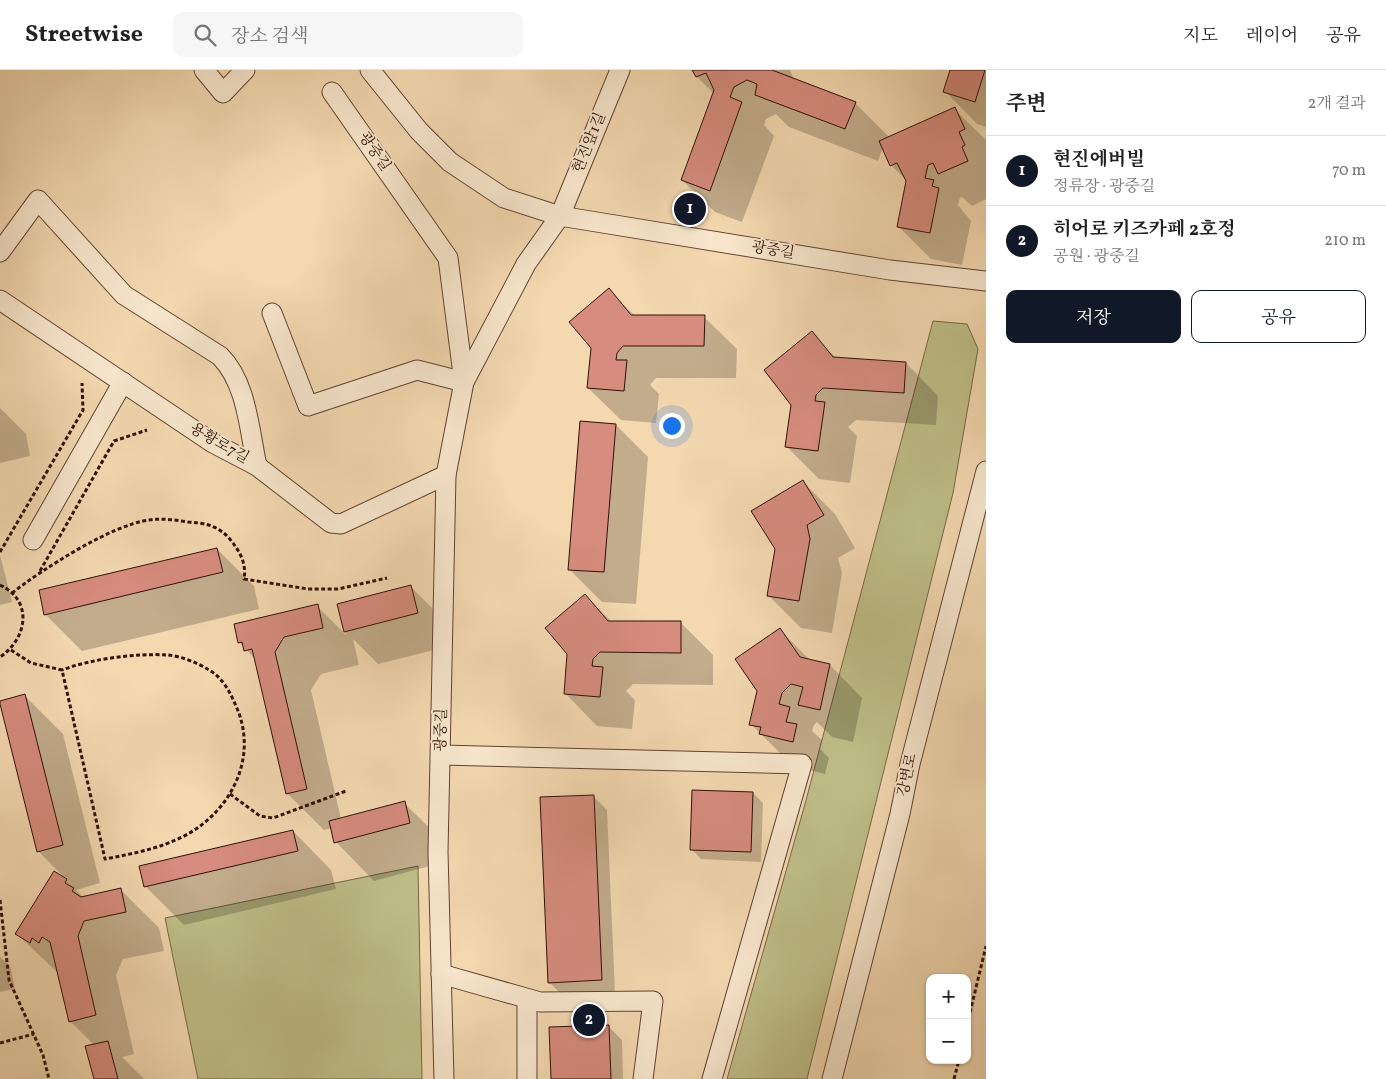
<!DOCTYPE html>
<html lang="ko">
<meta charset="utf-8">
<style>
:root{--surface:#fff;--page:#f6f6f6;--text:#202124;--muted:#757577;--line:#e0e0e0;--accent:#111827}
body{margin:0;font-family:Vollkorn,"Noto Serif KR",serif;background:var(--page);color:var(--text)}
.controls{position:absolute;right:15px;bottom:15px;display:grid;overflow:hidden;border-radius:10px;box-shadow:0 1px 4px #0004}
.controls button{width:45px;height:45px;display:grid;place-items:center;padding:0;border:0;border-bottom:1px solid var(--line);background:var(--surface);color:var(--text);font:25px sans-serif}
.you{position:absolute;left:671px;top:355px;width:18px;height:18px;margin:-12px;border:4px solid #fff;border-radius:50%;background:#1a73e8;box-shadow:0 0 0 8px #1a73e833}
.badge{display:grid;place-items:center;width:32px;height:32px;border-radius:50%;background:var(--accent);color:#fff;font-size:16px;font-weight:700}
.pin{position:absolute;translate:-50% -50%;border:2px solid #fff;box-shadow:0 1px 5px #0006}
.list{margin:0;padding:0;list-style:none}
h2{display:flex;justify-content:space-between;align-items:center;height:65px;margin:0;padding:0 20px;font-size:21px}
h2 small{font-size:16px;font-weight:400;color:var(--muted)}
.list li{display:grid;grid-template-columns:32px 1fr auto;gap:15px;align-items:center;box-sizing:border-box;height:70px;padding:0 20px;border-top:1px solid var(--line)}
.list b{display:block;font-size:19px;white-space:nowrap}
.list p{margin:0;font-size:16px;white-space:nowrap;color:var(--muted)}
.list em{font-size:16px;font-style:normal;color:var(--muted)}
.actions{display:flex;gap:10px;padding:15px 20px}
.actions a{flex:1;padding:11px 0;border:1px solid var(--accent);border-radius:10px;text-align:center;font-size:18px;color:var(--accent)}
.actions .main{background:var(--accent);color:#fff}
.icon{flex:none;width:28px;height:28px;fill:none;stroke:currentColor;stroke-width:2;stroke-linecap:round;stroke-linejoin:round}
.map{position:relative;flex:none;width:986px;height:1009px;overflow:hidden}
header{display:flex;align-items:center;gap:30px;box-sizing:border-box;height:70px;padding:0 25px;background:var(--surface);border-bottom:1px solid var(--line)}
header strong{font-size:24px}
nav{display:flex;gap:28px;margin-inline-start:auto;font-size:18px}
.search{width:350px;height:45px;background:var(--page);display:flex;align-items:center;gap:12px;box-sizing:border-box;padding:0 18px;border-radius:10px;color:var(--muted);font-size:19px}
main{display:flex}
aside{flex:1;background:var(--surface)}
.map>svg:first-child{display:block}
</style>
<header>
<strong>Streetwise</strong>
<div class="search"><svg class="icon" aria-label="search" viewBox="0 0 24 24"><circle cx="10" cy="10" r="6"/><path d="M15 15l6 6"/></svg>장소 검색</div>
<nav><a>지도</a><a>레이어</a><a>공유</a></nav>
</header>
<main>
<div class="map">
<svg width="986" height="1009" viewBox="0 0 986 1009">
<rect width="100%" height="100%" fill="#f3d8b0"/>
<filter id="stains"><feTurbulence type="fractalNoise" baseFrequency=".004" numOctaves="4"/><feColorMatrix values="0 0 0 0 .2 0 0 0 0 .09 0 0 0 0 .02 0 0 0 .5 -.17"/></filter>
<radialGradient id="worn" r=".72"><stop offset=".6" stop-color="#630" stop-opacity="0"/><stop offset="1" stop-color="#630" stop-opacity=".3"/></radialGradient>
<!-- green -->
<g fill="#bebe88" stroke="#786746">
<polygon points="933,251 967,254 978,279 953,423 807,1009 727,1009 805,734"/>
<polygon points="418,796 422,1009 198,1009 165,848"/>
</g>
<!-- shadow -->
<g fill="#0003">
<polygon points="694,0 790,0 794,10 855,33 888,66 886,70 954,39 986,70 986,129 972,136 962,127 960,128 958,135 971,151 962,195 931,189 898,156 907,111 891,95 883,77 878,91 789,57 776,44 766,49 764,55 774,66 742,152 715,142 682,110 714,24 697,7"/>
<polygon points="952,0 986,0 986,57 977,54 945,21"/>
<polygon points="609,220 635,246 704,247 737,279 736,308 656,308 650,315 659,324 656,353 621,350 588,318"/>
<polygon points="812,263 837,289 906,293 938,326 936,355 856,350 848,357 857,366 850,413 819,409 786,376 793,334"/>
<polygon points="0,338 26,364 30,386 0,393"/>
<polygon points="616,355 648,387 636,534 602,532 569,499"/>
<polygon points="802,411 835,444 855,478 838,488 842,503 832,563 801,558 768,525"/>
<polygon points="217,479 254,516 259,539 82,581 45,544"/>
<polygon points="0,485 12,532 0,535"/>
<polygon points="410,516 443,549 450,576 378,594 353,569 359,595 321,604 311,620 341,749 404,733 443,771 448,791 374,811 336,772 332,758 324,760 287,723 256,590 239,572 317,536 346,565 339,535"/>
<polygon points="585,526 612,552 681,553 713,585 713,615 633,614 626,621 635,630 632,659 597,656 565,623"/>
<polygon points="780,560 811,591 830,595 862,628 853,672 832,667 817,652 814,655 812,661 822,670 820,679 829,688 825,704 793,696 751,654"/>
<polygon points="25,626 63,664 100,813 76,820 84,828 121,820 159,858 164,881 123,889 116,905 134,984 122,987 144,1009 95,1009 94,975 70,951 59,904 17,864 65,808 38,781"/>
<polygon points="753,723 763,733 761,792 701,789 691,779"/>
<polygon points="593,726 607,740 615,923 562,925 549,912"/>
<polygon points="293,761 331,800 336,819 184,855 145,816"/>
<polygon points="0,887 10,896 15,919 0,922"/>
<polygon points="608,956 622,970 623,1009 552,1009"/>
</g>
<!-- building -->
<g fill="#d68c7e" stroke="#311005">
<polygon points="692,0 772,0 856,32 845,59 755,25 757,14 747,10 734,17 730,27 742,32 710,121 681,110 714,20 706,3 696,7"/>
<polygon points="950,0 985,0 975,32 943,22"/>
<polygon points="955,37 965,59 959,62 965,75 962,77 968,91 938,104 933,93 928,95 925,108 934,110 932,116 939,118 930,163 897,157 906,111 897,93 890,96 879,71"/>
<polygon points="609,218 631,245 705,245 704,276 623,276 617,283 616,290 627,290 624,321 587,318 591,278 569,252"/>
<polygon points="812,261 833,287 906,292 904,323 823,318 816,325 815,331 825,332 818,381 785,377 791,335 764,300"/>
<polygon points="580,351 616,354 604,502 568,500"/>
<polygon points="803,410 824,445 807,455 810,469 799,531 767,526 775,479 751,441"/>
<polygon points="217,478 223,502 44,545 39,520"/>
<polygon points="411,515 418,543 344,562 337,534"/>
<polygon points="585,524 608,551 681,551 681,583 600,582 593,589 592,596 603,597 600,627 564,624 567,584 545,558"/>
<polygon points="318,534 323,558 284,567 275,582 307,719 286,724 252,579 244,581 242,572 238,573 234,554"/>
<polygon points="780,558 800,587 830,594 820,640 798,635 803,617 791,614 782,623 779,634 790,637 786,652 797,654 793,672 759,664 761,657 749,655 757,621 735,589"/>
<polygon points="25,624 63,775 37,782 0,634 0,631"/>
<polygon points="692,720 753,722 751,782 690,780"/>
<polygon points="594,725 602,910 548,913 540,727"/>
<polygon points="405,731 410,753 334,773 329,751"/>
<polygon points="293,760 298,781 144,817 139,796"/>
<polygon points="54,801 67,809 65,813 74,818 72,821 81,827 121,818 126,842 84,851 78,866 96,945 69,952 50,872 42,867 39,873 32,868 30,873 15,864"/>
<polygon points="609,955 611,1009 551,1009 549,957"/>
<polygon points="108,971 118,1009 94,1009 85,976"/>
</g>
<g fill="none" stroke-linecap="round" stroke-linejoin="round">
<!-- minor casing -->
<g stroke="#624230" stroke-width="21">
<g id="minor">
<polyline points="204,0 223,23 245,0"/>
<polyline points="370,0 419,61 450,92 504,128 560,146 890,200 986,211"/>
<path d="M0,182L38,130L124,225L220,286C247,313 249,359 257,396"/>
<polyline points="0,230 213,373 257,396 331,453 341,454 446,405"/>
<polyline points="272,243 308,336 417,300 464,312 448,188 332,22"/>
<polyline points="33,470 123,312"/>
<polyline points="442,685 802,694 712,1009"/>
<polyline points="441,904 540,932 653,931 643,1009"/>
<polyline points="444,1009 438,782 446,405 464,312 526,194 560,146 620,0"/>
<polyline points="527,1009 527,929"/>
<polyline points="832,1009 900,744 910,694 986,401"/>
</g>
</g>
<!-- path -->
<g stroke="#311005" stroke-width="3" stroke-dasharray="4 2.5" stroke-linecap="butt">
<polyline points="0,482 83,340 82,313"/>
<polyline points="40,501 114,371 147,360"/>
<path d="M0,515C34,531 27,569 0,587"/>
<path d="M12,523C43,499 111,455 149,450C162,448 175,450 188,452C204,453 217,455 229,468C239,480 247,493 244,509L308,519H338L387,508"/>
<path d="M11,580L31,593L62,600L105,789C130,784 154,780 178,769C229,746 260,689 236,636C230,622 223,608 209,600C198,593 181,586 167,585C137,583 90,589 62,600"/>
<polyline points="230,724 260,746 273,748 346,721"/>
<polyline points="0,830 9,910 43,985 49,1009"/>
<polyline points="967,955 986,876"/>
<polyline points="0,973 34,964"/>
<polyline points="954,1009 959,990"/>
</g>
<!-- minor -->
<use href="#minor" stroke="#f7e6cc" stroke-width="19"/>
</g>
<g text-anchor="middle" dominant-baseline="central" stroke-width="4" stroke-linejoin="round" paint-order="stroke">
<!-- street labels -->
<g font-size="15" fill="#311005" stroke="#f7e6cc">
<text transform="translate(590 73) rotate(-68)">현진앞1길</text>
<text transform="translate(374 82) rotate(55)">광중길</text>
<text transform="translate(773 181) rotate(9)">광중길</text>
<text transform="translate(219 374) rotate(30)">용황로7길</text>
<text transform="translate(442 660) rotate(-89)">광중길</text>
<text transform="translate(908 705) rotate(-78)">강변로</text>
</g>
</g>
<rect width="100%" height="100%" filter="url(#stains)"/>
<rect width="100%" height="100%" fill="url(#worn)"/>
</svg>
<div class="controls">
<button>+</button>
<button>−</button>
</div>
<div class="you"></div>
<div class="pin badge" style="left:690px;top:139px">1</div>
<div class="pin badge" style="left:589px;top:950px">2</div>
</div>
<aside>
<h2>주변<small>2개 결과</small></h2>
<ul class="list">
<li><span class="badge">1</span><div><b>현진에버빌</b><p>정류장 · 광중길</p></div><em>70 m</em></li>
<li><span class="badge">2</span><div><b>히어로 키즈카페 2호정</b><p>공원 · 광중길</p></div><em>210 m</em></li>
</ul>
<div class="actions"><a class="main">저장</a><a>공유</a></div>
</aside>
</main>
